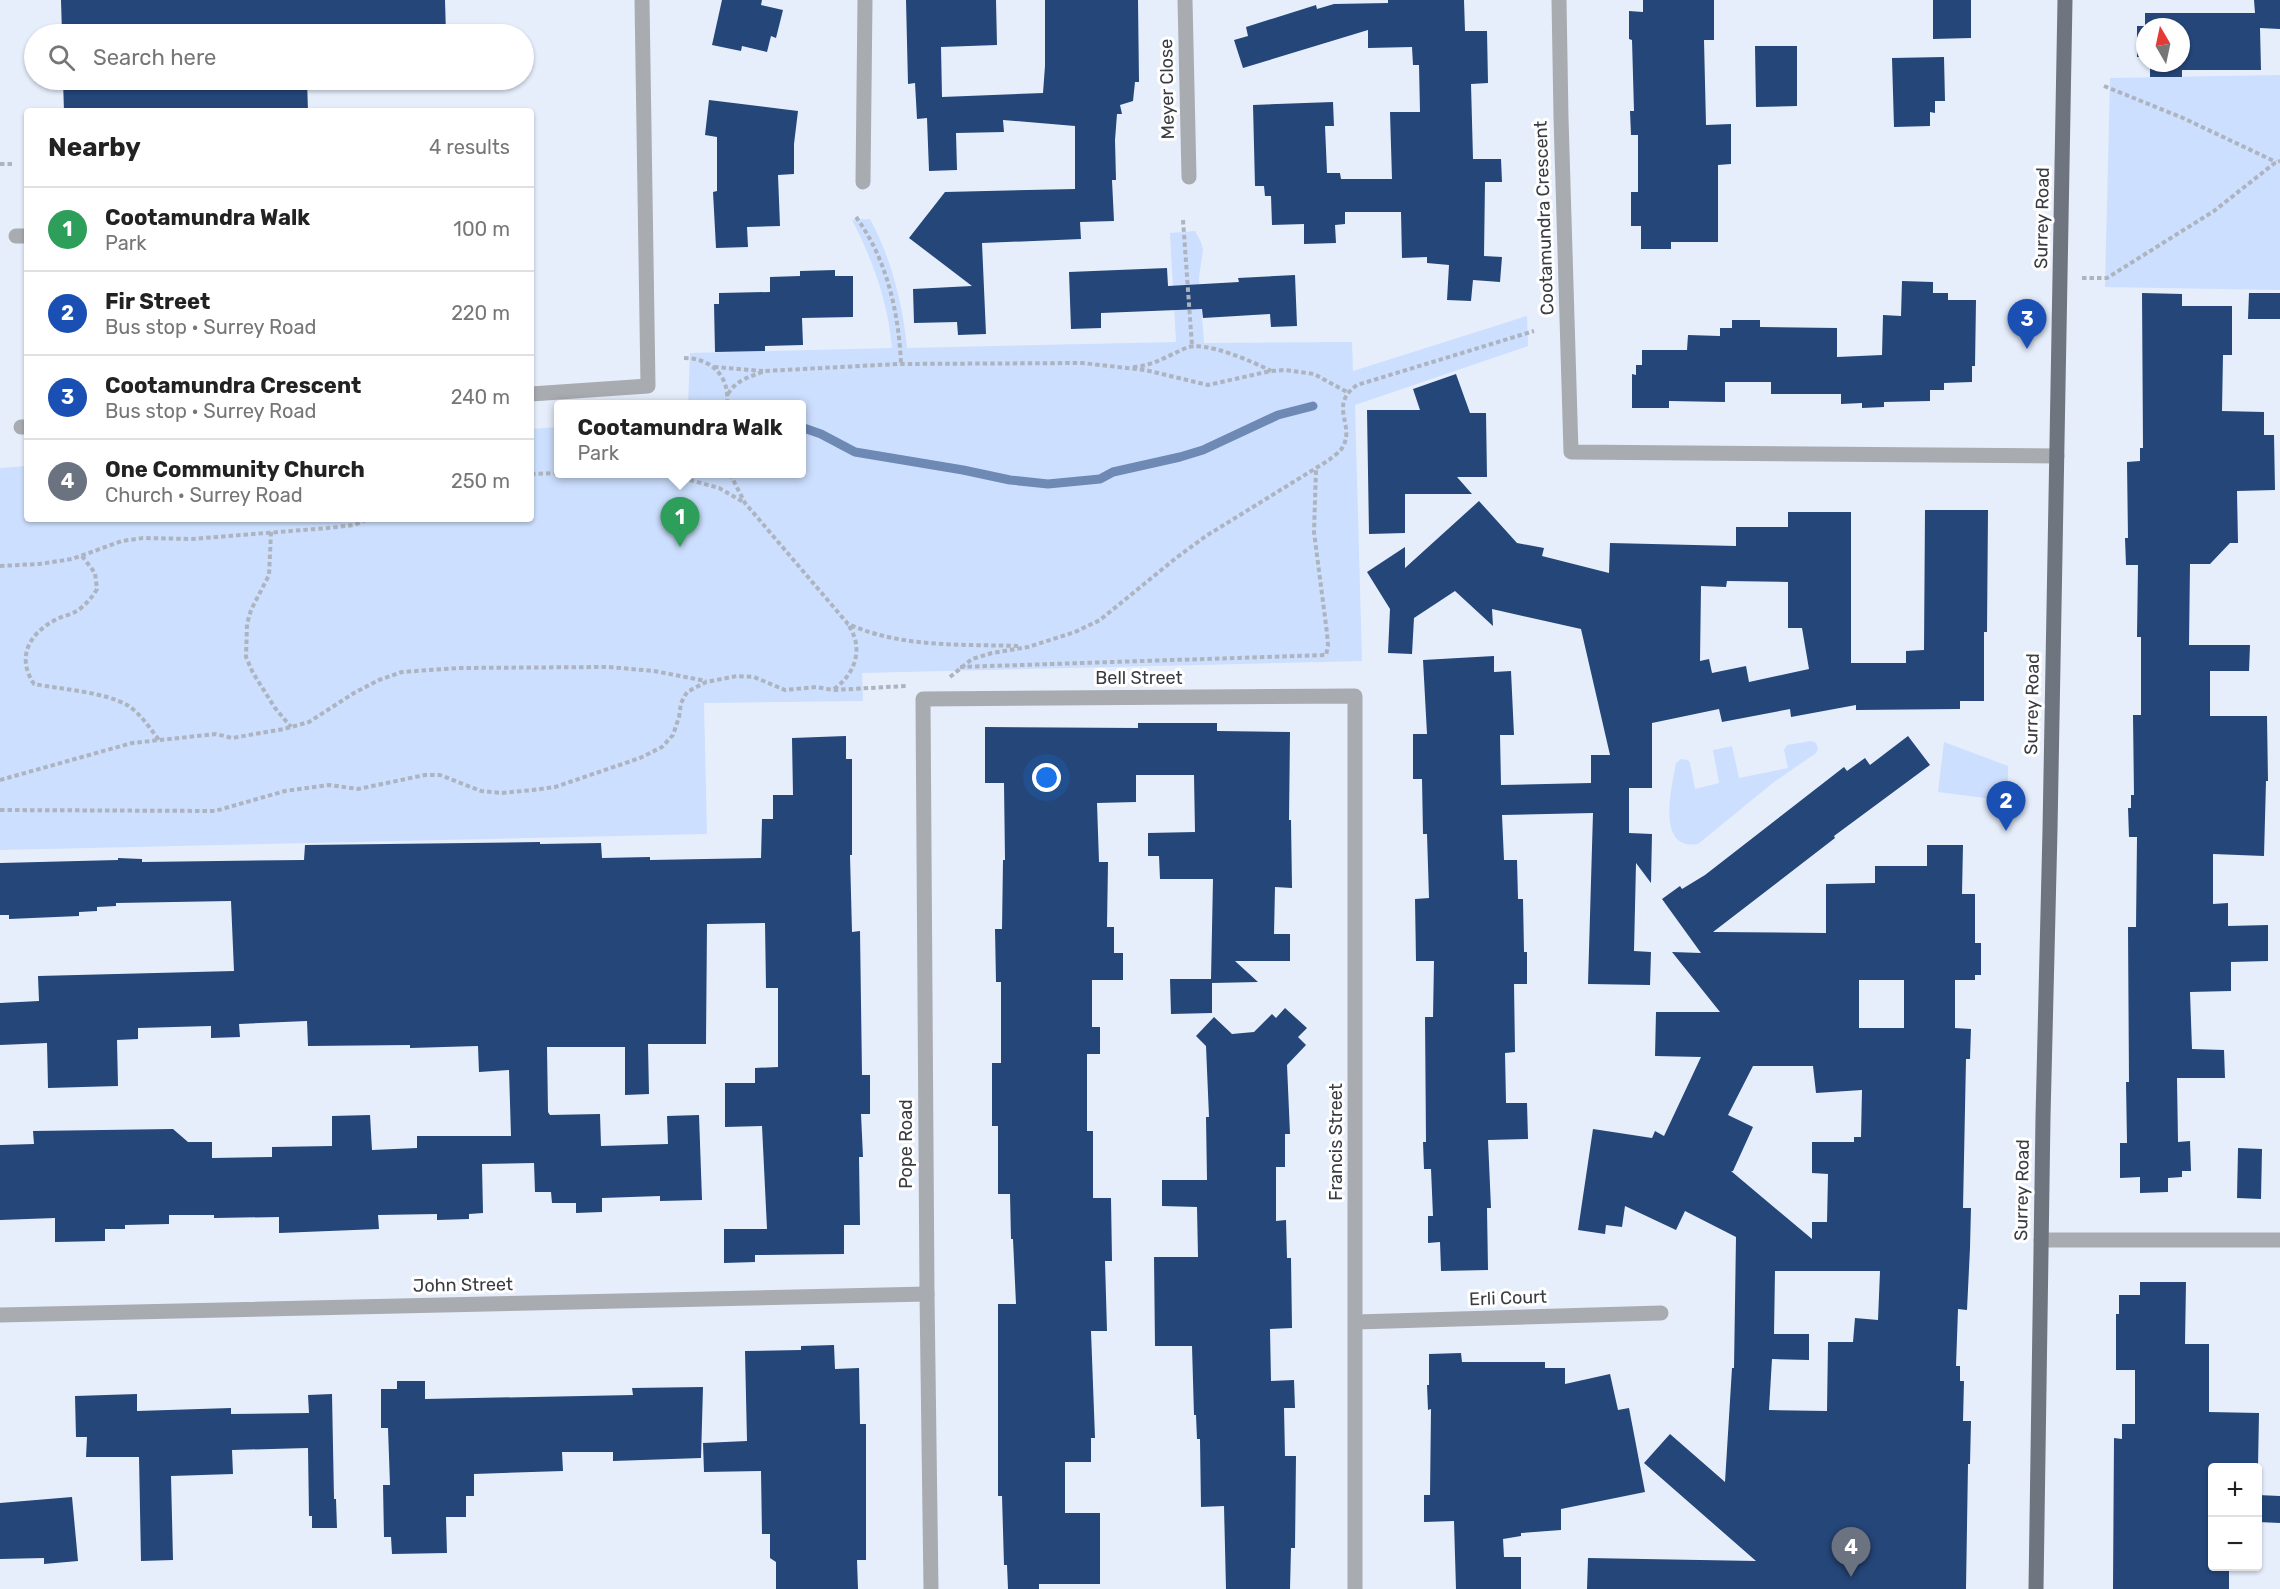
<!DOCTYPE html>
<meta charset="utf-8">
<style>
:root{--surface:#fff;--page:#f6f6f6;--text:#222;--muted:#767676;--line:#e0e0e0;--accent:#0b8043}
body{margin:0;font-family:Rubik,sans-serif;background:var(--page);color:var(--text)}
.controls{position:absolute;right:18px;bottom:18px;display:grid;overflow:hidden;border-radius:6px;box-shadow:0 2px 4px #0004}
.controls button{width:54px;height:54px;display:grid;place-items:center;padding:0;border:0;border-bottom:2px solid var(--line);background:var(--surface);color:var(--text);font:30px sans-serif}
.compass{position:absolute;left:2136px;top:18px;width:54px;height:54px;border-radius:50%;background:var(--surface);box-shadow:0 2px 4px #0004;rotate:351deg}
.you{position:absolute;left:1047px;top:778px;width:21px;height:21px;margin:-15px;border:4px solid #fff;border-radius:50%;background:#1a73e8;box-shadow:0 0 0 9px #1a73e833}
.badge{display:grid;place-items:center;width:39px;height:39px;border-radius:50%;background:var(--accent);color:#fff;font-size:20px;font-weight:700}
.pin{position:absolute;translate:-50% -50px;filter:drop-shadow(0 2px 3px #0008)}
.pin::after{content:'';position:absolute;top:32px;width:21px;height:18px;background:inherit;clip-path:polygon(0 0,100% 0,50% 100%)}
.popup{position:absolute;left:554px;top:400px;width:252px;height:78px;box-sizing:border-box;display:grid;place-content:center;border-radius:6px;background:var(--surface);filter:drop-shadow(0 2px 4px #0005);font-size:20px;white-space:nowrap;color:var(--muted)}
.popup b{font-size:22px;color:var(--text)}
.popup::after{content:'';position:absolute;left:50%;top:100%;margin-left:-12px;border:12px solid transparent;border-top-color:var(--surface)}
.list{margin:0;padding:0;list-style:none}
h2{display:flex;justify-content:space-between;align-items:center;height:78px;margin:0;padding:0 24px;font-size:26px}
h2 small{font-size:20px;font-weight:400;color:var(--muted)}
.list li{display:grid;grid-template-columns:39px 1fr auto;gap:18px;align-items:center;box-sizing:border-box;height:84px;padding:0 24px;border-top:2px solid var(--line)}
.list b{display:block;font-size:22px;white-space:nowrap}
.list p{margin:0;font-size:20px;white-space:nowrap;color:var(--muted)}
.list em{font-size:20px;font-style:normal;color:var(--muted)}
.icon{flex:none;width:33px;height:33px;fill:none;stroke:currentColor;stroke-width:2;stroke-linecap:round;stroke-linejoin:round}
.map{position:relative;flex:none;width:2280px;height:1589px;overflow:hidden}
.search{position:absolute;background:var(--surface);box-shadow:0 2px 4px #0004;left:24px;top:24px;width:510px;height:66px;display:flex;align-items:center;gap:15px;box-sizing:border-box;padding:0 21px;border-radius:33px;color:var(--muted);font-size:22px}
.panel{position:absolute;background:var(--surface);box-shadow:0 2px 4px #0004;left:24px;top:108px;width:510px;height:414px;border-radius:6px}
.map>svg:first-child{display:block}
</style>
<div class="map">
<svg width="2280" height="1589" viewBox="0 0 2280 1589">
<rect width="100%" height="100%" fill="#e6eefc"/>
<!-- green -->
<g fill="#ccdffe">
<polygon points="2280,75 2280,290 2105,287 2110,78"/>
<path d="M870,219C891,258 903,304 907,348L1176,342L1170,233L1195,231L1201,242L1203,250L1199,277L1204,343L1352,342L1353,371L1527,316L1528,346L1355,405L1362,661L862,673L863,701L704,703L707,834L0,850V468L27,466V519H531V429L558,427V474H801V404H688L690,353L892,348C888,303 873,260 852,220Z"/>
<path d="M1811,741L1816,743L1818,749L1816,753L1774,782L1698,844C1655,851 1672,786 1676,763L1681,759L1688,760L1690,763L1695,789L1719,783L1713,750L1732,746L1739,778L1788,768L1784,750L1787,745Z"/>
<polygon points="1944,742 2008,766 2008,801 1938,792"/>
</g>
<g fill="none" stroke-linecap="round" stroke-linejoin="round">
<!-- stream -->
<polyline stroke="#6e89b4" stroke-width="9" points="801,427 821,434 855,452 963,470 1010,480 1048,484 1100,479 1113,472 1180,457 1203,450 1278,415 1313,406"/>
</g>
<!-- building -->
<g fill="#254679" fill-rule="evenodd">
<polygon points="61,0 445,0 446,34 62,34"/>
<polygon points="722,0 762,0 761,5 783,10 776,38 771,36 767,52 742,46 741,51 712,45"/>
<polygon points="906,0 996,0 997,45 941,47 942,97 1043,93 1045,66 1045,0 1138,0 1139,82 1135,82 1133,101 1120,105 1122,114 1117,114 1115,140 1116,180 1112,180 1114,221 1080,222 1081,239 982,243 986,334 958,335 957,322 914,323 913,289 972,286 909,238 945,192 1075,189 1075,126 1003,120 1004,132 956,133 957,170 929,171 927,118 917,119 915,83 908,84"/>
<polygon points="1388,0 1464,0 1465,31 1487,31 1488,83 1471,84 1473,159 1501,159 1502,182 1485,182 1484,256 1502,257 1500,282 1473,280 1471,301 1447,300 1449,265 1427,263 1427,257 1402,258 1401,212 1345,212 1345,224 1335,225 1336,243 1304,244 1304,224 1272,225 1271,196 1265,196 1264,186 1255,186 1253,105 1333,102 1334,126 1325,126 1327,173 1340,173 1341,179 1392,179 1390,112 1420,112 1419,65 1413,65 1412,47 1368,48 1368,30 1243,68 1234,40 1248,36 1246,27 1316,5 1317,9 1334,4 1388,3"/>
<polygon points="1643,0 1714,0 1714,40 1704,40 1706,125 1731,124 1731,164 1718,165 1718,242 1671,242 1671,249 1641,249 1641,226 1631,226 1631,192 1638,192 1638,135 1631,135 1630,111 1634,111 1632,40 1629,39 1629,11 1643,12"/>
<polygon points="1933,0 1971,0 1971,38 1933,39"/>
<polygon points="2254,0 2280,0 2280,29 2260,28 2261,70 2182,70 2182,77 2150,77 2150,63 2181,63 2181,27 2145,27 2145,57 2137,57 2137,26 2145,26 2145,13 2255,13"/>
<polygon points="1755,46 1797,46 1797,106 1756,107"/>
<polygon points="1944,57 1945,101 1935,101 1935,113 1930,112 1930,126 1894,127 1892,58"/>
<polygon points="63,80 307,80 308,111 64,111"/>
<polygon points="709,100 798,111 794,144 794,174 778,175 780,226 747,227 748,247 716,248 713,192 717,191 717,137 705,135"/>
<polygon points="1167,268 1168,286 1239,282 1238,278 1295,275 1297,326 1271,327 1270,314 1203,318 1202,309 1101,313 1101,328 1071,329 1069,272"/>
<polygon points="835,270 835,276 853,276 853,317 802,318 803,345 765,346 765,351 715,352 714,304 719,304 719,293 770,292 770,277 800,276 800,271"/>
<polygon points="1902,281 1933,282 1933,293 1948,293 1948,300 1976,300 1975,366 1972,366 1972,382 1944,383 1944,390 1930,390 1930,401 1884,402 1884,407 1862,408 1862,403 1841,404 1841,394 1771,394 1771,382 1725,382 1725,402 1669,401 1669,408 1632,408 1632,374 1636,375 1636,365 1642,365 1642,350 1687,350 1688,335 1720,336 1720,328 1732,328 1732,320 1760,320 1760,327 1837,328 1837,357 1882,355 1883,315 1901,316"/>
<polygon points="2142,293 2182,294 2182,306 2232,306 2232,355 2223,355 2222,411 2264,412 2264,435 2274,435 2275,490 2237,491 2238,543 2230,543 2210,564 2190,564 2189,645 2250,645 2249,671 2210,671 2210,716 2267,716 2268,781 2266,781 2264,856 2213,854 2213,904 2228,903 2228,926 2268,925 2268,961 2231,962 2231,991 2190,992 2192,1049 2224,1050 2225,1078 2177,1078 2178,1142 2190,1141 2191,1171 2182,1171 2182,1177 2168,1178 2168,1192 2140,1193 2140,1177 2120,1178 2120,1143 2127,1143 2126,1082 2129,1082 2128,927 2136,927 2137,837 2129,837 2128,808 2131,808 2131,795 2134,795 2133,715 2141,715 2141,637 2137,637 2138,565 2126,565 2125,538 2128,538 2127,462 2140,461 2140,448 2143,448"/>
<polygon points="2249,293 2280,293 2280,319 2248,319"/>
<polygon points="1456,374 1470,413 1486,413 1487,477 1457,477 1472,494 1405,494 1405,533 1369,534 1367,410 1420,410 1413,389"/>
<path d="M1479,501L1517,543L1544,548L1542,556L1609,573L1610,543L1736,546V527H1788V512H1851V663H1906V651L1924,650L1925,510H1988L1987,632H1984V701H1960V709L1856,710V705L1791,717L1790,709L1722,722L1719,709L1652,723V788H1629V833L1652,834L1651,883L1636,863L1634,951L1651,952L1650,985L1588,984L1593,813L1502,815L1504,860H1517L1518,899H1523L1524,952H1527V984H1514L1515,1052L1505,1053L1506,1103H1527L1528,1139L1488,1140L1491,1208H1487L1488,1270L1441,1271L1440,1242L1428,1243V1216H1433L1431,1169H1424L1423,1142H1426L1425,1017H1433L1434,961H1416L1415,899L1429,898L1427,834H1423L1422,779H1413V734H1427L1423,660L1494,656V672L1511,671L1514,735H1500L1501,785L1591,783V755H1610L1581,629L1492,609L1493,626L1455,591L1414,618L1412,654L1388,653L1390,609L1367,572L1405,547V568ZM1727,581L1788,582V628H1802L1809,669L1749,682L1746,666L1712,673L1709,659L1700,661L1701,586L1726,587Z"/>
<polygon points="1138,723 1217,723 1217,731 1290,732 1289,820 1291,820 1292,888 1275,887 1274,934 1290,934 1290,961 1235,961 1258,982 1212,983 1212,1013 1171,1014 1170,979 1211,979 1213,879 1160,879 1159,856 1148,856 1148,833 1195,832 1194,775 1136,775 1136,802 1097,803 1099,862 1108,862 1107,927 1114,927 1114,953 1123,953 1123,980 1092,980 1092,1027 1100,1027 1100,1054 1087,1054 1087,1131 1093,1131 1093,1198 1111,1198 1112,1261 1105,1261 1107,1331 1091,1331 1095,1438 1091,1438 1091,1462 1065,1462 1065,1513 1100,1513 1100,1584 1039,1584 1039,1589 1008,1589 1007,1565 1004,1565 1002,1496 998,1496 998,1304 1016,1304 1013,1239 1011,1239 1010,1194 998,1194 998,1126 992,1126 992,1063 1001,1063 1001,982 996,982 995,929 1002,929 1003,860 1005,860 1004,783 985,783 985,727 1138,728"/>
<polygon points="846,736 846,759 852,759 852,855 850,855 852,932 860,931 862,1075 870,1075 870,1114 861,1114 863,1157 859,1157 860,1225 844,1225 844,1254 755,1255 755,1262 724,1263 724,1229 767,1229 762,1126 725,1127 725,1083 755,1083 755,1068 778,1067 778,988 766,988 765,923 707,924 706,1044 648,1044 649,1094 625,1095 625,1047 547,1047 548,1112 550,1115 600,1114 601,1146 668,1144 667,1116 699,1115 702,1200 660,1201 660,1196 602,1198 602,1212 576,1213 576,1203 552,1203 551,1192 535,1192 534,1163 482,1164 483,1213 469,1214 469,1219 437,1220 437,1214 378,1215 379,1229 279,1233 279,1217 214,1218 214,1215 169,1215 169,1224 125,1225 125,1229 105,1229 105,1241 55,1242 55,1218 0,1220 0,1145 34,1144 33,1131 173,1129 188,1142 212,1142 212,1158 272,1157 272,1147 332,1146 332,1116 370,1115 372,1150 417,1148 417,1136 511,1136 509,1070 479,1072 478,1046 410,1048 410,1045 308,1046 307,1021 239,1024 240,1037 211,1038 211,1026 138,1028 138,1039 117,1040 118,1086 48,1088 47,1043 0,1045 0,1003 39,1001 38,976 234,971 231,901 116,903 116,906 97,907 97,911 79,912 79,916 9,919 9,915 0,915 0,863 118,860 118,858 142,859 142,862 304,860 305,845 540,842 540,844 601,843 602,858 650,857 650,860 761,858 762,819 773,819 773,795 793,795 792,738"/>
<path d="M1908,736L1930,765L1834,836L1835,838L1713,932L1826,933V884L1875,883V866H1927V845H1963L1962,894H1975V943H1981V975H1975V980H1955V1028L1971,1029L1970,1059H1966L1963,1208H1971L1970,1248L1967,1310L1958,1309L1956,1366H1960V1381H1964L1963,1421H1971L1970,1464H1968L1966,1589H1587L1588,1558L1756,1561L1644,1463L1670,1434L1725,1482L1732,1368H1734L1736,1237L1685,1211L1676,1230L1625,1206L1622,1227L1606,1225L1605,1234L1578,1230L1593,1129L1652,1138L1655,1131L1664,1136L1701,1057L1655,1056L1656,1012H1720L1672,952L1701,953L1662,899L1680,886L1682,889L1705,875L1844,767L1847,771L1865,758L1870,765ZM1859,980H1904V1028H1859ZM1753,1066H1813L1816,1093L1862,1090L1861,1137H1854V1142H1812V1173L1828,1174L1827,1222H1812V1239L1731,1171H1733L1753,1127L1728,1115ZM1775,1271H1880L1878,1320L1855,1318L1853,1342H1828L1827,1411L1769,1410L1772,1359L1809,1360V1334H1774Z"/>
<polygon points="1285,1008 1307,1028 1298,1037 1306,1045 1287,1065 1290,1134 1285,1134 1285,1167 1276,1167 1276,1221 1286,1220 1287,1258 1291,1258 1292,1328 1270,1329 1271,1381 1294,1380 1295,1408 1284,1408 1285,1456 1296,1456 1295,1548 1291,1548 1290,1589 1226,1589 1224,1506 1201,1507 1200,1439 1197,1439 1196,1415 1194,1415 1192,1346 1155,1346 1154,1257 1198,1257 1197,1207 1162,1206 1162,1180 1207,1180 1206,1117 1209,1117 1206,1046 1196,1036 1214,1017 1232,1034 1254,1032 1272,1014 1276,1018"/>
<polygon points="2238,1148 2262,1149 2261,1199 2237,1198"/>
<polygon points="2140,1282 2186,1282 2185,1344 2209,1344 2209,1412 2259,1413 2258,1467 2212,1467 2212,1566 2229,1566 2229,1589 2113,1589 2114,1438 2122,1439 2122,1424 2135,1424 2135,1370 2116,1370 2116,1314 2119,1314 2119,1295 2140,1295"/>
<polygon points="834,1345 835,1369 859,1368 860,1424 866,1424 866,1560 857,1560 858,1589 776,1589 776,1562 770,1558 770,1534 762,1534 761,1471 704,1472 703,1443 747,1441 745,1351 801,1350 801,1346"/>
<polygon points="1461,1353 1462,1362 1545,1362 1545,1368 1565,1368 1565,1384 1610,1374 1618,1410 1629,1408 1645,1492 1561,1509 1561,1530 1521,1533 1521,1536 1503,1539 1504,1557 1521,1557 1521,1589 1456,1589 1454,1521 1424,1522 1424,1495 1430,1495 1431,1409 1428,1410 1427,1385 1429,1385 1429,1354"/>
<polygon points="397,1381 425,1381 425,1399 633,1395 632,1388 703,1387 701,1458 613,1461 613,1452 562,1452 563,1471 474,1474 474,1496 466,1496 466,1517 446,1517 447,1553 392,1554 391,1537 384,1537 383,1485 390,1485 388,1428 381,1428 381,1389 397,1389"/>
<polygon points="137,1394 137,1411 231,1408 231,1414 309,1413 308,1395 332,1394 334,1499 336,1499 337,1528 312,1528 312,1516 309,1516 308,1448 232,1450 233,1474 171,1476 173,1560 141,1561 139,1457 86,1457 87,1437 76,1437 75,1396"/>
<polygon points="2258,1495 2280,1496 2280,1523 2258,1522"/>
<polygon points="72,1497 78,1561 44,1564 44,1558 0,1559 0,1503"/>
</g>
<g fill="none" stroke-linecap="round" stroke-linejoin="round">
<!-- path -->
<g stroke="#aeb4bf" stroke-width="4" stroke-dasharray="4.5 3" stroke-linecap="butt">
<polyline points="2104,86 2183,118 2276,162"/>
<polyline points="0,164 14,164"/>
<path d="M856,217C887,259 899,314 901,364"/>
<polyline points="1183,220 1192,346"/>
<polyline points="2082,278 2107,278 2214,211 2276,162 2280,161"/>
<path d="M684,358C712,358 730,377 727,404"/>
<polyline points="714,367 763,371"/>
<path d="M1133,367C1153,366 1167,356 1186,348C1204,340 1254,362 1271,371"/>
<path d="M728,394C737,379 750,377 765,371L898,364L1082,363L1145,370L1208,385L1271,371L1285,370L1314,374L1347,392"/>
<polyline points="531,474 558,473"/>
<polyline points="668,474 719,488 745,503"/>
<path d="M730,474L745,503L848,624C902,648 960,644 1018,646"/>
<polyline points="271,532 269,575 251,610 247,624 246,657 253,673 275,708 291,727"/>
<path d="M82,556L95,573L97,589C93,596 88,602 82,607C75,614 65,615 57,619C29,633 16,657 34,684C59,689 105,692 127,705C140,713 149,727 159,740"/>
<polyline points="0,566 39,564 72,559 122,541 143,538 192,539 328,528 355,525 367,519"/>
<polyline points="960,667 1326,655 1328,646 1327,633 1314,532 1316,469"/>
<path d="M950,677L972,659L992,653L1028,647L1075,632L1100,620L1176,558L1206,536L1329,460C1332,457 1337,454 1340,451C1359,427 1326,407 1357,385L1534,331"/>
<path d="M834,689C855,674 864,649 849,626"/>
<polyline points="0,780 132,743 216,734 232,738 284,729 309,722 354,693 379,680 402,672 458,668 609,667 654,671 706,681"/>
<polyline points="0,810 215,811 285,791 329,785 358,789 425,775 440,775 481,791 502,793 533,790 555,787 640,758 662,747 673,735 679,717 681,703 687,692 706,682 737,676 754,677 785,690 816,687 833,690 906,686"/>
</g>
<!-- service -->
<g stroke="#a8acb1" stroke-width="15">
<polyline points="16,236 27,236"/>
<polyline points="531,394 648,386 642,0"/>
<polyline points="21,427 27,427"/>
</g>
<!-- minor -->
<g stroke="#a8acb1" stroke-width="15">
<polyline points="1185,0 1189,177"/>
<polyline points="1559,0 1561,117 1571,452 2057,456"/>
<polyline points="863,182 865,0"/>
<polyline points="2041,1240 2280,1240"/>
<polyline points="0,1315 927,1294"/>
<polyline points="1356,1322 1661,1313"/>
<polyline points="931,1589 927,1294 923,699 1355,696 1355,1589"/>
</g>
<!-- primary -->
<polyline stroke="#6f757f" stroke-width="15" points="2036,1589 2043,1117 2050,830 2065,0"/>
</g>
<g text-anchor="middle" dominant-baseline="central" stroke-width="6" stroke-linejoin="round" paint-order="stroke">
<!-- street labels -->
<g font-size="18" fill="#393c41" stroke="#fff">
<text transform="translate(1167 89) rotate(-91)">Meyer Close</text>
<text transform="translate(1544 218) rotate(-92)">Cootamundra Crescent</text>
<text transform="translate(2042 218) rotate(-89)">Surrey Road</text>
<text x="1139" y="678">Bell Street</text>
<text transform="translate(2032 704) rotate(-89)">Surrey Road</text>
<text transform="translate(1336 1142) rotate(-90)">Francis Street</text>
<text transform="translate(906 1144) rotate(-90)">Pope Road</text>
<text transform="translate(2022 1190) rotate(-89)">Surrey Road</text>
<text transform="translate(463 1285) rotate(-1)">John Street</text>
<text transform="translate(1508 1298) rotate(-2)">Erli Court</text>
</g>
</g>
</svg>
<div class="controls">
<button>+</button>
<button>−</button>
</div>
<svg class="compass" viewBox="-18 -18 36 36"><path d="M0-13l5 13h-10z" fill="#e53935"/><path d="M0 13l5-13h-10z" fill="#767676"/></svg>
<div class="you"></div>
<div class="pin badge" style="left:680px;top:547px;background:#2e9e5b">1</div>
<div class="popup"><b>Cootamundra Walk</b>Park</div>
<div class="pin badge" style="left:2006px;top:831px;background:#1a4fb4">2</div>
<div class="pin badge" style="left:2027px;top:349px;background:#1a4fb4">3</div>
<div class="pin badge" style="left:1851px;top:1577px;background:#6b7280">4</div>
<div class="search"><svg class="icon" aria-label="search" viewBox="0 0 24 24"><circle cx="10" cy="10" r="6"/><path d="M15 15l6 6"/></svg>Search here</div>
<section class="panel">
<h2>Nearby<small>4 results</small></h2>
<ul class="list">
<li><span class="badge" style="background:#2e9e5b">1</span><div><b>Cootamundra Walk</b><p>Park</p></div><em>100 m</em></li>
<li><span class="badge" style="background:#1a4fb4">2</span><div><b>Fir Street</b><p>Bus stop · Surrey Road</p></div><em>220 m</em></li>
<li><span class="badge" style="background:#1a4fb4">3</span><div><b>Cootamundra Crescent</b><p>Bus stop · Surrey Road</p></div><em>240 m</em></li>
<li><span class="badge" style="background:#6b7280">4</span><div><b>One Community Church</b><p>Church · Surrey Road</p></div><em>250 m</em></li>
</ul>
</section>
</div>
